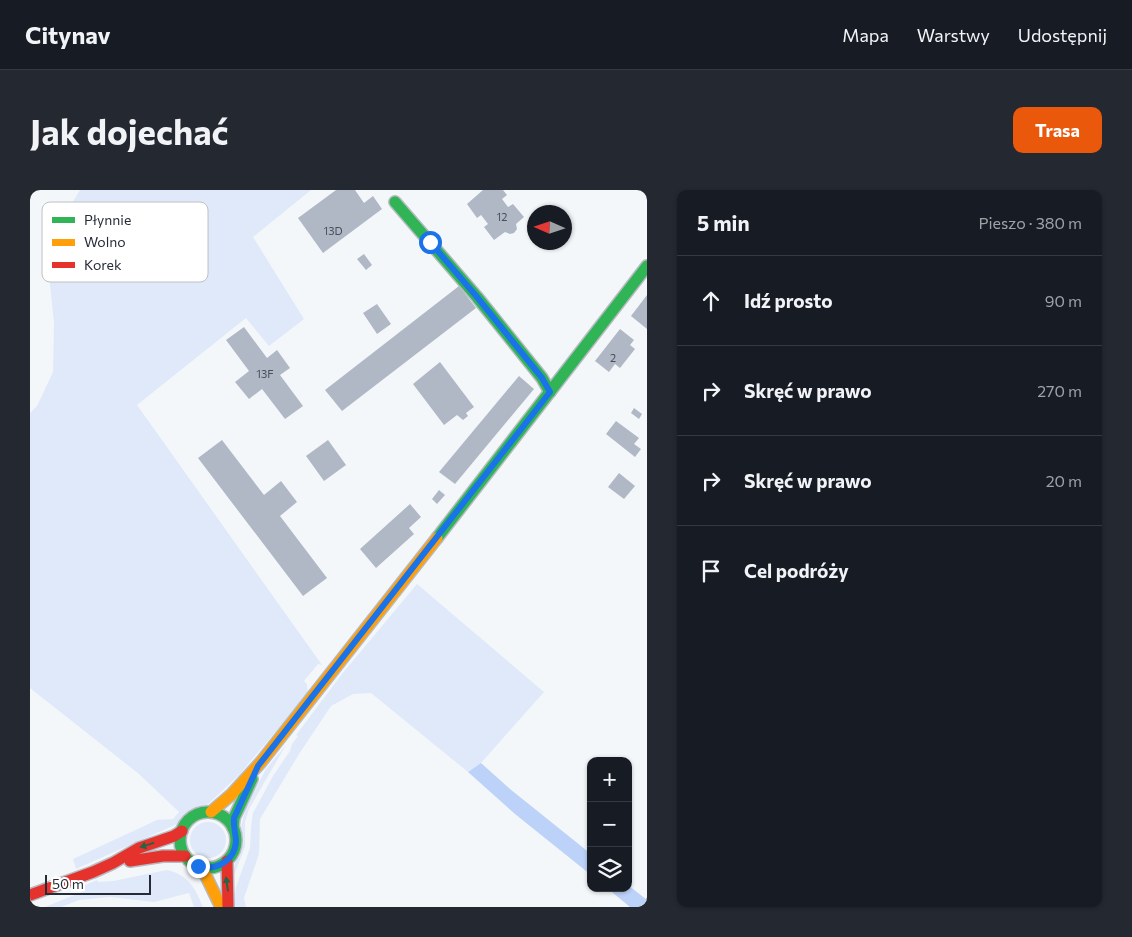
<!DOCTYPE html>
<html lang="pl">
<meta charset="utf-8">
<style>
:root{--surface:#171b24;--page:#242831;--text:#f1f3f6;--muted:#9ea1a6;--line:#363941;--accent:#ea580c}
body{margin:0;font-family:Commissioner,sans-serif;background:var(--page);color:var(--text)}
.controls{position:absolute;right:15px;bottom:15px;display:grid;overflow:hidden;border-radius:10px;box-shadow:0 1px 4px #0004}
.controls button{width:45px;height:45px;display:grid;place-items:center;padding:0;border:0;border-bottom:1px solid var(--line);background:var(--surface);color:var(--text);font:25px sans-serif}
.compass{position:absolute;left:497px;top:15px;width:45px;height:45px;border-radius:50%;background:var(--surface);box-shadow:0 1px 4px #0004;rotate:273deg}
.scale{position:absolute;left:15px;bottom:12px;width:106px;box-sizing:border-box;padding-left:5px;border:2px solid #262c37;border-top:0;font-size:14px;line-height:18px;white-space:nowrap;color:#262c37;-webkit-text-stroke:4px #fff;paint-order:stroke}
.stop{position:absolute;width:15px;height:15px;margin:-11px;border:4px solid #1a73e8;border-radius:50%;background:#fff}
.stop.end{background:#1a73e8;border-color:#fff;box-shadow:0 1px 5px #0008}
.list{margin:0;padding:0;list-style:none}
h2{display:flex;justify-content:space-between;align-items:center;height:65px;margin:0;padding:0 20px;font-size:21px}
h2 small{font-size:16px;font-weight:400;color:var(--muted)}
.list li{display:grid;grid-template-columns:32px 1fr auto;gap:15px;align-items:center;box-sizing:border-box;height:90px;padding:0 20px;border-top:1px solid var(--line)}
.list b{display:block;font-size:19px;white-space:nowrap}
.list em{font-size:16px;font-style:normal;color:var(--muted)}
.icon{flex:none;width:28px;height:28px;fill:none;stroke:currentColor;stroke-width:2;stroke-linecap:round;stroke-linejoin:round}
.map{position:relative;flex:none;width:617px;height:717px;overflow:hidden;border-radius:10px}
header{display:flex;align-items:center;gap:30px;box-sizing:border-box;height:70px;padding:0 25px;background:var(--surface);border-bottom:1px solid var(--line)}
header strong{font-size:24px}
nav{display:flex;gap:28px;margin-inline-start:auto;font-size:18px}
.intro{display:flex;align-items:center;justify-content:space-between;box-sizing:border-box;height:120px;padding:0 30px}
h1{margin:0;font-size:35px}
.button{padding:12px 22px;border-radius:10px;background:var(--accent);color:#fff;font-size:18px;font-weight:700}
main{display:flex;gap:30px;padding:0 30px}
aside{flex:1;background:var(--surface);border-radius:10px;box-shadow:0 1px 4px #0004}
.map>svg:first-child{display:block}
</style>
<header>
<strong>Citynav</strong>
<nav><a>Mapa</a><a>Warstwy</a><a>Udostępnij</a></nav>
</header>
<div class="intro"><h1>Jak dojechać</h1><a class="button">Trasa</a></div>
<main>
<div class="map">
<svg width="617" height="717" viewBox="0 0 617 717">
<rect width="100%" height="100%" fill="#f4f7fa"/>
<!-- green -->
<g fill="#dfe9f9">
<polygon points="50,0 281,0 223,47 274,129 239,156 216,128 107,215 292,475 288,474 274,491 277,494 278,503 209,585 176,616 159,622 147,634 46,679 43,669 127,630 143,629 149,622 109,584 0,498 0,223 7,216 23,182 24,133 19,85 36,23"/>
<polygon points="387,394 514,502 451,573 438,582 341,503 323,504 301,516 269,564 230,629 229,664 214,708 216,717 204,717 206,697 220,658 221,637 223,623 243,586 260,561 262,554 268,546 266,545 312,484"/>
<polygon points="256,555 219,619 215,632 215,657 202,690 205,673 212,656 211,637 216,616 236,579"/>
<circle cx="178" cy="650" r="18"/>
<path d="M137,680C159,685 165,698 173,717H164L159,703L124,712L80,707L49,710L31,717H15L54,701L53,696L67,690L68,692L83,691Z"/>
</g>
<!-- forest -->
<g fill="#bcd2f8">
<polygon points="451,573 480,599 561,664 561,685 485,624 438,582"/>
<polygon points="598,695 617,710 617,717 600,717 577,698 598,698"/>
</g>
<!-- building -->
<g fill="#b0b8c6">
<polygon points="306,0 325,0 334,13 343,6 352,19 293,63 268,28"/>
<polygon points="453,0 473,0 477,5 472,9 478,17 483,14 494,27 486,34 487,39 484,43 480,44 475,42 464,50 454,37 458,34 451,25 447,28 437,14"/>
<polygon points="334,64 342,75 336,80 327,69"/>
<polygon points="429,96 446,118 312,221 295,200"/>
<polygon points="617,105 617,139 601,126"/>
<polygon points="347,114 361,134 347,144 333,123"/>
<polygon points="214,137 237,168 247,160 260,178 250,185 273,216 255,229 232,199 219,209 205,192 219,181 196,150"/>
<polygon points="590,139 604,150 600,155 605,159 590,178 585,174 579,182 565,171"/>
<polygon points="410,172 444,217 436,223 438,226 433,230 427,225 414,235 383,194"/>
<polygon points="489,186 504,199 425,294 409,282"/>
<polygon points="604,218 612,224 609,229 601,223"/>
<polygon points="586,231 609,248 604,254 611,259 605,267 576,244"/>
<polygon points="192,250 234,305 251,291 267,312 250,326 297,388 273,406 168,268"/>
<polygon points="298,250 316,275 294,291 276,266"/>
<polygon points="589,283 605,296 594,309 578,297"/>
<polygon points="409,300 415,305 407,314 402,309"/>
<polygon points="380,314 391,327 379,338 384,344 346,378 330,359"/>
</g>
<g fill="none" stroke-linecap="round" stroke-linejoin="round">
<!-- fast casing -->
<g stroke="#b6bac1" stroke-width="14">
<g id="fast">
<polyline points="365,12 447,107 512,188 520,202"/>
<polyline points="407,348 617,76"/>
<circle cx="178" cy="650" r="28"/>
<polyline points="203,638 204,628 222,589"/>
</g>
</g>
<!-- slow casing -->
<g stroke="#b6bac1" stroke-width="14">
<g id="slow">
<polyline points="181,622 202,604 231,572 407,348"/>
<polyline points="168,676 175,684 191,717"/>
</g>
</g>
<!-- jam casing -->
<g stroke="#b6bac1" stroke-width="14">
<g id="jam">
<polyline points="100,671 133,666 155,666"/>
<polyline points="197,671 198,717"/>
<polyline points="0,705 63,682 83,673 109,658 144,646 152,641"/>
</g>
</g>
<!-- fast -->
<use href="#fast" stroke="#30b455" stroke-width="11"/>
<!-- slow -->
<use href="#slow" stroke="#ff9f0a" stroke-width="11"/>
<!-- jam -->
<use href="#jam" stroke="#e5322d" stroke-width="11"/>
</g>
<!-- one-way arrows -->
<defs><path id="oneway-solid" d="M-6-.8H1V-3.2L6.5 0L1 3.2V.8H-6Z" transform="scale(1.25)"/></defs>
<g fill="#2a6243">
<use href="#oneway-solid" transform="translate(117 655) rotate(162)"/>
<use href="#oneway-solid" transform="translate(197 694) rotate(-98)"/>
</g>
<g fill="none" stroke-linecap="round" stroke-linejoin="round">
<!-- route -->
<path stroke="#1a73e8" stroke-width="6" d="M168,676C185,681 204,672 206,652C206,643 203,637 204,628L228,576L520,202L512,188L447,107L400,52"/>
</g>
<g text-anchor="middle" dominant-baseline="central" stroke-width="4" stroke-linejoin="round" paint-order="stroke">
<!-- number labels -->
<g font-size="11" fill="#484f5b">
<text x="472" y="26">12</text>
<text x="303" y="40">13D</text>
<text x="583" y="167">2</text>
<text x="235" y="183">13F</text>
</g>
</g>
<!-- legend -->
<rect x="12" y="12" width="166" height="80" rx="8" fill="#fff" stroke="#bec0c3" stroke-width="1"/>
<rect x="22" y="27" width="23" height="6" fill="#30b455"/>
<rect x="22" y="49" width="23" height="7" fill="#ff9f0a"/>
<rect x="22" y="72" width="23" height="6" fill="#e5322d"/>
<g font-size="14" fill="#262c37">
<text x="54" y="35">Płynnie</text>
<text x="54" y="57">Wolno</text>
<text x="54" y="80">Korek</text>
</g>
</svg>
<div class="controls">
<button>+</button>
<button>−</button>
<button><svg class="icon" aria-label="layers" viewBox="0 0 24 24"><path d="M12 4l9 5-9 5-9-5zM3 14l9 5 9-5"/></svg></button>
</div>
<svg class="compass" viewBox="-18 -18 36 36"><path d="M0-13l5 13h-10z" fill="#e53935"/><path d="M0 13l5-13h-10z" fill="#9ea1a6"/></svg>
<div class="scale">50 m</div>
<div class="stop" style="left:400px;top:52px"></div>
<div class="stop end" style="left:168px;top:676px"></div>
</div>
<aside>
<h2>5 min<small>Pieszo · 380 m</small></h2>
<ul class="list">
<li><svg class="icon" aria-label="ahead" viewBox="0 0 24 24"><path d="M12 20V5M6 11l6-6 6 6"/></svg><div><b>Idź prosto</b></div><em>90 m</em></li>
<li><svg class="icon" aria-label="right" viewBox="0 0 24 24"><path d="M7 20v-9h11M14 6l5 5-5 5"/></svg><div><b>Skręć w prawo</b></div><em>270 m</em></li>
<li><svg class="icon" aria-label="right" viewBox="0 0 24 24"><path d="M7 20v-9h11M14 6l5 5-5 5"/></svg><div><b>Skręć w prawo</b></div><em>20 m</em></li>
<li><svg class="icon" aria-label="arrive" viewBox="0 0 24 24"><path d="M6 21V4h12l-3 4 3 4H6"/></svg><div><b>Cel podróży</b></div></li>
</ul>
</aside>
</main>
